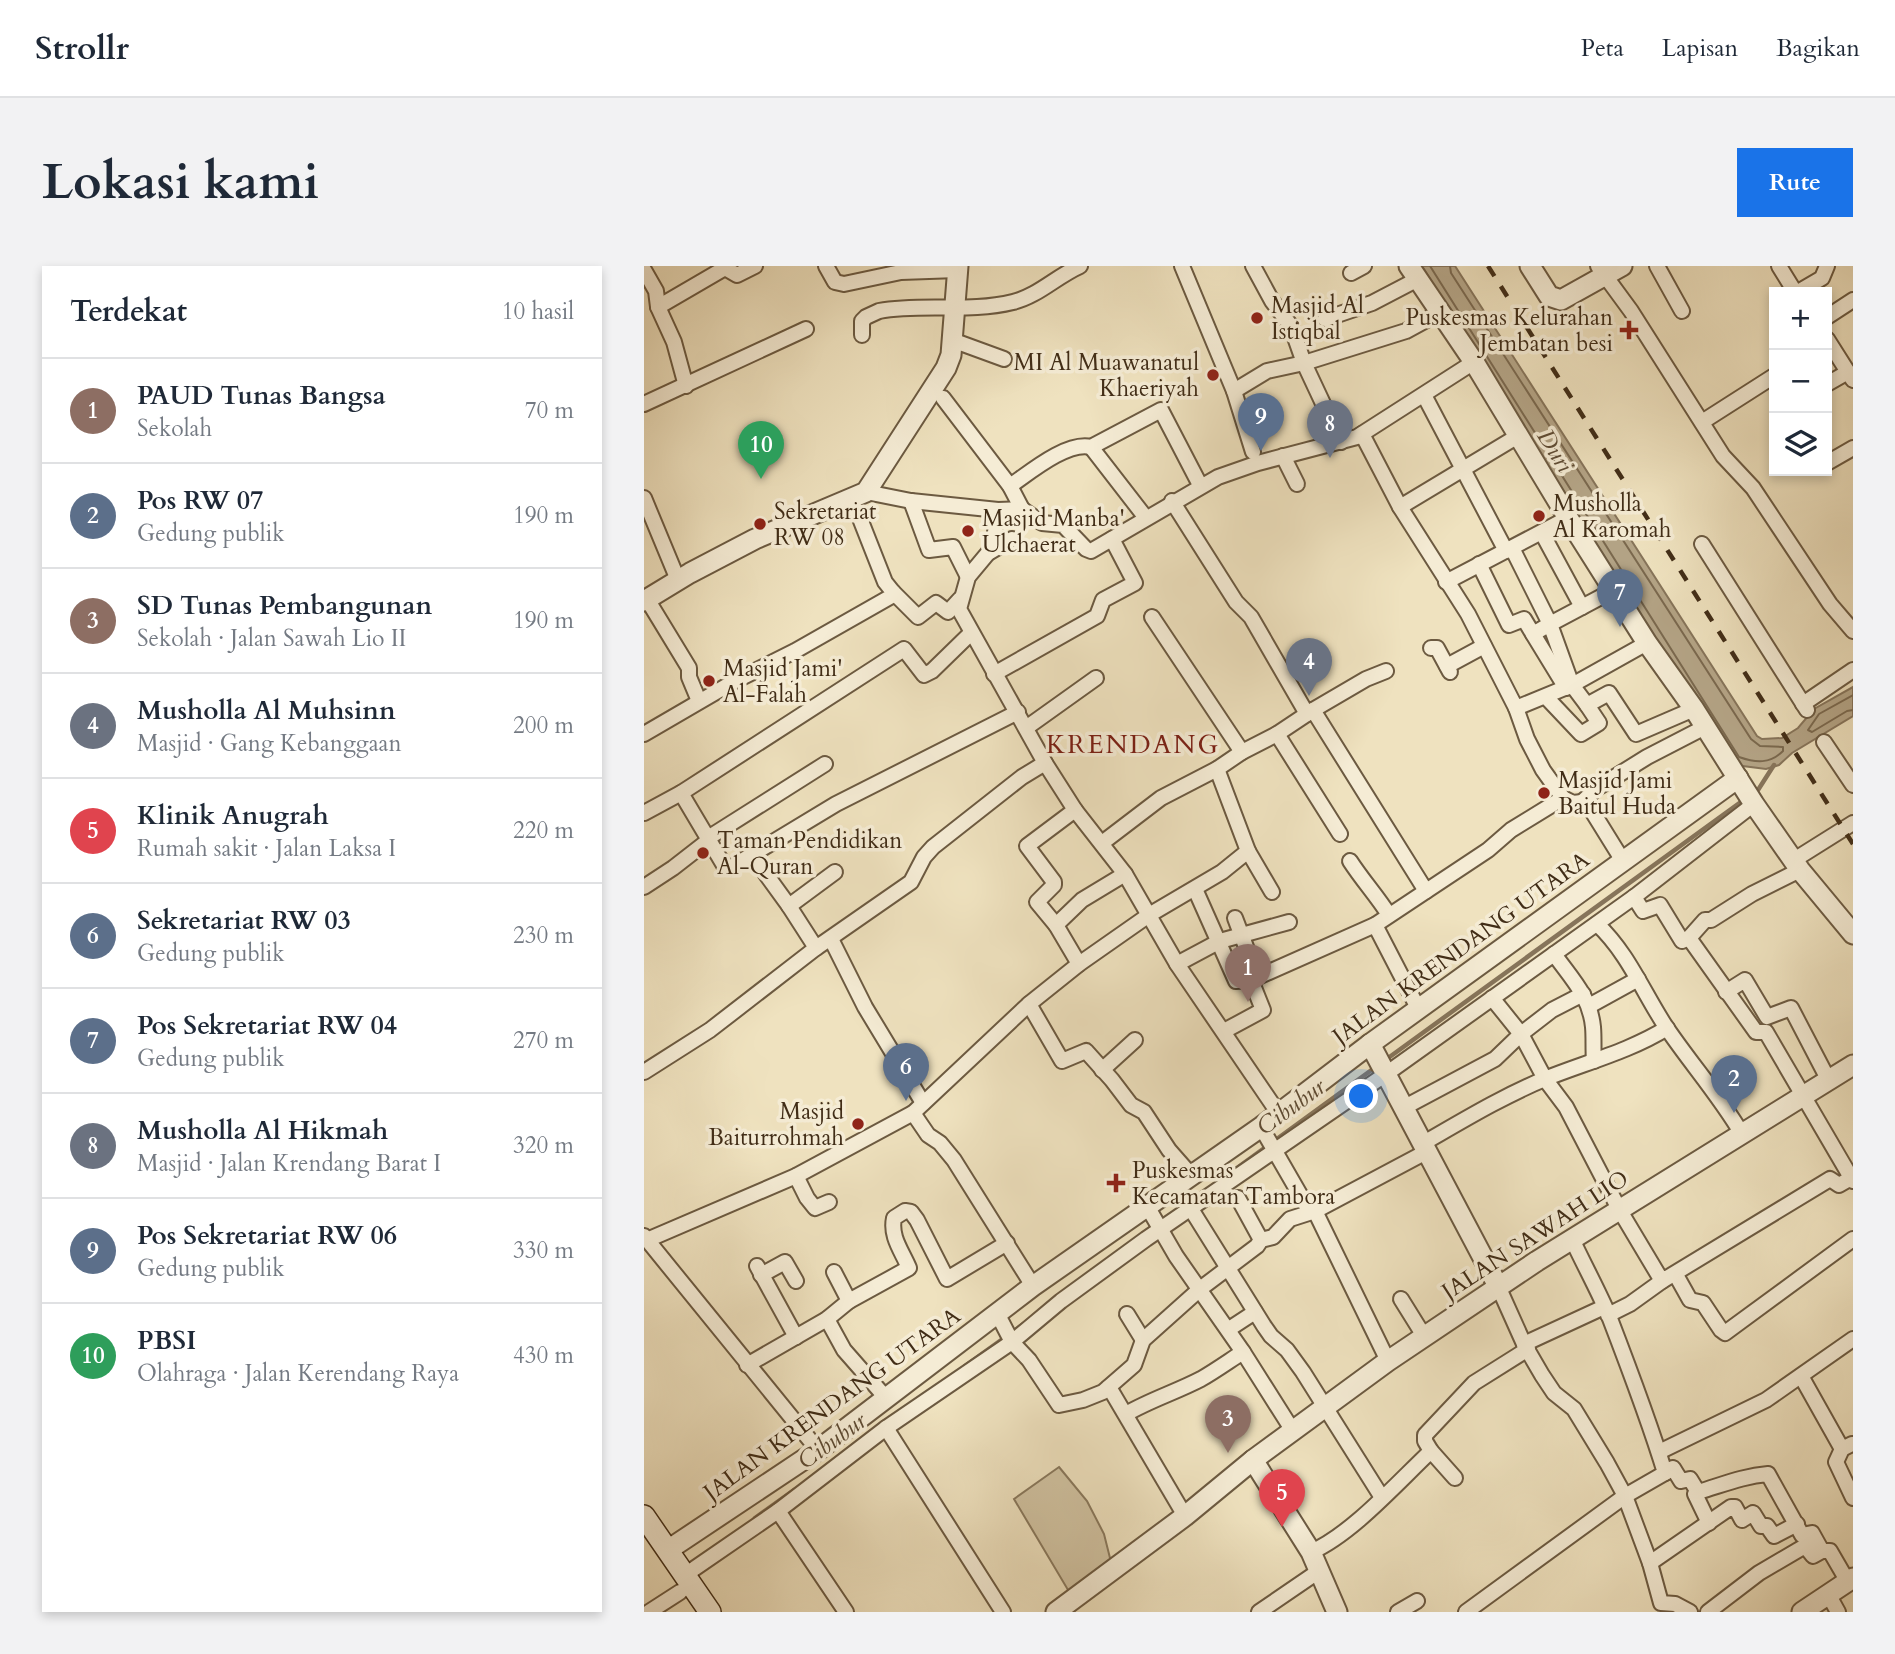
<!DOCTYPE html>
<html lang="id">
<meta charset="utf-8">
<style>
:root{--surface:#fff;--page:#f2f2f3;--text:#1f2937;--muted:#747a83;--line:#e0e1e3;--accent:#1a73e8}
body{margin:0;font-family:Cardo,serif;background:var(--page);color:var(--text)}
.controls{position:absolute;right:21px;top:21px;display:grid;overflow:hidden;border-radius:0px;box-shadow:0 4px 10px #0003}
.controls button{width:63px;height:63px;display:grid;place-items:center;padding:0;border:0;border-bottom:2px solid var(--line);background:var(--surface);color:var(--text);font:35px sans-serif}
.you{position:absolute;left:718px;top:831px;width:24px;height:24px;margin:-18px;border:5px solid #fff;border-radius:50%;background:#1a73e8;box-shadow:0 0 0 10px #1a73e833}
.badge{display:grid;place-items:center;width:46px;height:46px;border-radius:50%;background:var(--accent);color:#fff;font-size:23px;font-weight:700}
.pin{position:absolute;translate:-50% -58px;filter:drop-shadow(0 2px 4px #0008)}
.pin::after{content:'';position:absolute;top:37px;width:24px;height:21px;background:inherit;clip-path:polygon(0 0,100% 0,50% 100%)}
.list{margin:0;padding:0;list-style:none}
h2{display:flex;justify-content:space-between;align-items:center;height:91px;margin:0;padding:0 28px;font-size:30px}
h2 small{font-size:23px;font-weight:400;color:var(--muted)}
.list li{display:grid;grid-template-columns:46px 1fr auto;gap:21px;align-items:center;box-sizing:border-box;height:105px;padding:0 28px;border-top:2px solid var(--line)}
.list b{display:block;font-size:26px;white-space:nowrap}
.list p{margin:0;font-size:23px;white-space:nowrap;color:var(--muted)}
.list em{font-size:23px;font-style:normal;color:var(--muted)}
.icon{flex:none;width:38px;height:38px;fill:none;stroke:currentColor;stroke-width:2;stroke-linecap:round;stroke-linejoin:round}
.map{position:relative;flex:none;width:1209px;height:1346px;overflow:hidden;border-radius:0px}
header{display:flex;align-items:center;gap:42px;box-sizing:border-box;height:98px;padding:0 35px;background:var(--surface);border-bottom:2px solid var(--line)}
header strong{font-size:33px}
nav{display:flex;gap:38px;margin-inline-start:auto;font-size:24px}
.intro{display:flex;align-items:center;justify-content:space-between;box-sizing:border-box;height:168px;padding:0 42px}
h1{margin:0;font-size:49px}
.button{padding:18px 32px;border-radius:0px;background:var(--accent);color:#fff;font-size:24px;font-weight:700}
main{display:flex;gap:42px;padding:0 42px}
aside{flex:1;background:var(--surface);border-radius:0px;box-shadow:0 4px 10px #0003}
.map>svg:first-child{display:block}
</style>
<header>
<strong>Strollr</strong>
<nav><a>Peta</a><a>Lapisan</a><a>Bagikan</a></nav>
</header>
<div class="intro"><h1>Lokasi kami</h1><a class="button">Rute</a></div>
<main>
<aside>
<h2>Terdekat<small>10 hasil</small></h2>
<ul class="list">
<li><span class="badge" style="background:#8d6e63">1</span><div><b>PAUD Tunas Bangsa</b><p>Sekolah</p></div><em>70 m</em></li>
<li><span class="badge" style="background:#5c6f8a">2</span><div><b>Pos RW 07</b><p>Gedung publik</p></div><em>190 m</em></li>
<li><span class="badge" style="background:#8d6e63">3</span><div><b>SD Tunas Pembangunan</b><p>Sekolah · Jalan Sawah Lio II</p></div><em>190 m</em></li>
<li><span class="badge" style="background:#6b7280">4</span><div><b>Musholla Al Muhsinn</b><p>Masjid · Gang Kebanggaan</p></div><em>200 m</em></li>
<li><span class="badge" style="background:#e0444e">5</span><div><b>Klinik Anugrah</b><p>Rumah sakit · Jalan Laksa I</p></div><em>220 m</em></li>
<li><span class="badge" style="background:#5c6f8a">6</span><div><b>Sekretariat RW 03</b><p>Gedung publik</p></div><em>230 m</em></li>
<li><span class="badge" style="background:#5c6f8a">7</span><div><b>Pos Sekretariat RW 04</b><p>Gedung publik</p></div><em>270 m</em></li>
<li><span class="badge" style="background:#6b7280">8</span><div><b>Musholla Al Hikmah</b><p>Masjid · Jalan Krendang Barat I</p></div><em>320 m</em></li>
<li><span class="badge" style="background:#5c6f8a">9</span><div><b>Pos Sekretariat RW 06</b><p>Gedung publik</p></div><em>330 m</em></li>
<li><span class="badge" style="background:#2e9e5b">10</span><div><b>PBSI</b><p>Olahraga · Jalan Kerendang Raya</p></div><em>430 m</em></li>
</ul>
</aside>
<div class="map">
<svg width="1209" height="1346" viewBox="0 0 1209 1346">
<rect width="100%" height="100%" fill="#efe2bf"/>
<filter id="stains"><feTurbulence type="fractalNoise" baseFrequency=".00286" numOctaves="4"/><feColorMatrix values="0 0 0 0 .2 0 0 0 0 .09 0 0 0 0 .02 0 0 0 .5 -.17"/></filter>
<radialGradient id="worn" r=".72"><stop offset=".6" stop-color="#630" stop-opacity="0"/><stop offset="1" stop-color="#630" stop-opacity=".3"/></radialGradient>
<!-- green -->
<polygon fill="#d1c3a2" stroke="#89785c" stroke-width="2" points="415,1201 443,1235 460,1268 469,1304 427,1329 370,1233"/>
<!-- water -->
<polygon fill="#b4a486" stroke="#86745a" stroke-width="2" points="778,0 811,0 1113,470 1118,473 1138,472 1154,462 1170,443 1209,421 1209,450 1148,487 1135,499 1122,503 1091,499"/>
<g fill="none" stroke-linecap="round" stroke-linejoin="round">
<!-- shore -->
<g stroke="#7a684e" stroke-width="2">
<path d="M786,0L1095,491C1112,497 1126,498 1139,485V481L1116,480L1107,473L807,7L806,0"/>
<polyline points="1209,429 1175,448 1164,464 1168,466 1203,445 1209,444"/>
</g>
<!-- stream -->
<g stroke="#86745a" stroke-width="4.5">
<polyline points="1108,528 1114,524 1130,499"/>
<polyline points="740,795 1101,533"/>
<polyline points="593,902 733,800"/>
<polyline points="321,1100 385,1054"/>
<polyline points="111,1252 150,1224"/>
</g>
<!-- minor casing -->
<g stroke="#6c5a41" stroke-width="18">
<g id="minor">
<polyline points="182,0 191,16 200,18 257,6 313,4"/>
<polyline points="538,0 590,125 609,186"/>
<polyline points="609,0 628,35 647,60 660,97 697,176"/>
<polyline points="954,0 987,45 1079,190 1109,222 1186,338 1209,365"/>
<polyline points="1013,0 1038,45"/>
<polyline points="1135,0 1151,26"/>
<polyline points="0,4 12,25 14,41 30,76 42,120"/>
<polyline points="707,7 720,0"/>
<polyline points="1154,26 1178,12 1183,0"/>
<polyline points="14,41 81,2 93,9 111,0"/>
<polyline points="1183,51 1209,34"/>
<polyline points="681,53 728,37 774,13"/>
<path d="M218,69V55L222,51L235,45C279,37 325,47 369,36C394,30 413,10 436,0"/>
<polyline points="1183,73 1209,114"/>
<polyline points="308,74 360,93"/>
<polyline points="1183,118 1204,106"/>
<polyline points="590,125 623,105 660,97 762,65 795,47"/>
<polyline points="780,129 862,285"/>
<polyline points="299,132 366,220 378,243"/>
<polyline points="0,138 162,63"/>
<polyline points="1058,156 1130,110"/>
<polyline points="718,168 756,241 824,348 872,442 883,473 899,504 919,532 929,537 938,536 948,545 979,595"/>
<polyline points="447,181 502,252"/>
<polyline points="639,190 653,218"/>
<polyline points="1183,197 1209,182"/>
<path d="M366,220C385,207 423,175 447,181L517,144L556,219"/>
<polyline points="222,226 267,235 354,244 378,243 398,257 419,259 442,283 447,285 574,211 614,197 713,171 830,96"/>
<polyline points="0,232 34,314"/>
<polyline points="267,235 285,284 309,281 324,311"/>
<polyline points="528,235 592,336 607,351 663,448"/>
<polyline points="756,241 874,170"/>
<polyline points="354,244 349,281 324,311 315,343 401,497 431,544 481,608 533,698 635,848"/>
<polyline points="898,267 938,341"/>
<polyline points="1058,278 1163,444"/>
<polyline points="868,282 906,358 970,324"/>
<polyline points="346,286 368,273"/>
<polyline points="835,298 865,359 880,353 889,368 906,358 928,419 943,439 965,427 992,468 1050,443"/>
<polyline points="802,316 924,252"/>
<polyline points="249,326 274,351 292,337 304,346 316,333"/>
<polyline points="3,333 45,402 45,411 55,435"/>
<polyline points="508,351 598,486"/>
<polyline points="889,368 922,422"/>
<polyline points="787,382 793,382 806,406"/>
<polyline points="803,400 840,380"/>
<polyline points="350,408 453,350 459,334 491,317 468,273"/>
<polyline points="902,431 937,468 955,457 943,439"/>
<polyline points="1159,438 1209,404"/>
<polyline points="872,442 928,419 1003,377"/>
<polyline points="669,444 782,625"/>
<polyline points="382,462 452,412"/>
<polyline points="0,468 91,415 151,385 246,331 249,326 241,316 215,250 205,232"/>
<polyline points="633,468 696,568"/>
<polyline points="1180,476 1209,519"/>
<polyline points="37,527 81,601 86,602 192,538 374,446"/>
<polyline points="938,536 953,522 1003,491 1061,461"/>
<polyline points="0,547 37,527 260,383 280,409 288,405 327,367"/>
<polyline points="64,572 181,498"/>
<polyline points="458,577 517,532 573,503 598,486 633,468 669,444 722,413 742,405"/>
<polyline points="604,585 628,626"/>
<polyline points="108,589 145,640 172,682"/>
<polyline points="1150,594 1209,557"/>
<path d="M706,595C719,615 733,630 745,649"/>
<polyline points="1156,604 1108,628 1067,654 1061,654 1045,672 1112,766 1122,766 1209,915"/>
<polyline points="0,621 29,602 65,574"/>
<polyline points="551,623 592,715 607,714 731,659 844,584 867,564 919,532"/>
<polyline points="990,631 999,645 1016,639 1038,675 1045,672"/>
<polyline points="145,640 191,606"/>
<polyline points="591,652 613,710"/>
<path d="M953,658C984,687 999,726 1022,761C1047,798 1075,829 1098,868"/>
<polyline points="412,659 393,636 410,619 410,616 383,580 431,544"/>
<polyline points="731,659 775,744"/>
<polyline points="187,673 221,741 279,837"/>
<path d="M910,688C927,712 946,730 949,761C950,772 949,783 950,795"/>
<polyline points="435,698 412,659 438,634 481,608"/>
<polyline points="533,698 576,675 645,656"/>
<polyline points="1082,726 1101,714 1123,751 1147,742 1184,813"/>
<polyline points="848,732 877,768 901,813 922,841 975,943 1018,1015 1186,913 1195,919 1209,911"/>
<polyline points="385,738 418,795 442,785 468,814 487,839 500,846 525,884 547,909"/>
<polyline points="945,740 994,713"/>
<polyline points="580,765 619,744 607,714"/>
<polyline points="458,804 491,774"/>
<polyline points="0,806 66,764 172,682 267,616 280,591 289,581 378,511 401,497"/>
<polyline points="759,842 851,793 877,768 908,744 939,728"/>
<polyline points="269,847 284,869 296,877 310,894 389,1020"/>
<polyline points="617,861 666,946"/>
<path d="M778,878C818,855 859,830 903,812C943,796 986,785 1023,762"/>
<polyline points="152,910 163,932 171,942 185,936"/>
<polyline points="594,932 617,974"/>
<polyline points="547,943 620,1060 627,1070 643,1084 659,1106 737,1230"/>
<polyline points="671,945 744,1095"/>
<polyline points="0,970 174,1184"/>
<polyline points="3,974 152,910 269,847 385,738 435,698 505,649 578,606 604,585 573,503"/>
<polyline points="113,1000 152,1071"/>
<polyline points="117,1009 141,996 152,1015"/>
<polyline points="1032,1009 1046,1034 1059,1037 1077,1064 1081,1067 1209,973"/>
<polyline points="854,1020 880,1078 898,1109 910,1127 930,1143 963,1197 981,1230 1006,1297"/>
<polyline points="757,1033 780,1070"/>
<path d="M205,1035L265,1002C258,985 246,971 250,952L261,945L267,946L273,954L303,1013L363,977"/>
<polyline points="483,1048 499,1074"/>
<polyline points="354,1049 368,1076 385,1094 415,1139 439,1134 459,1126 490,1099 499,1074 556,1023 613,980 617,974 629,971 646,953 671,945 782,886"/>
<polyline points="964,1049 986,1038 1018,1015"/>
<polyline points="183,1053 200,1084 243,1133"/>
<polyline points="585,1063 611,1046"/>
<polyline points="880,1078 960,1041"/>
<polyline points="599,1086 649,1165"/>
<polyline points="103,1099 183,1053 205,1035 190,1006"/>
<polyline points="1157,1110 1198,1183"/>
<polyline points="465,1121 541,1250"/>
<path d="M482,1148C506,1134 532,1126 557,1113C571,1105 585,1095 599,1086L532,990L503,940"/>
<polyline points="242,1162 359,1346"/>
<polyline points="1208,1178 1198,1183 1192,1196 1209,1232"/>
<polyline points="787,1185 781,1175 781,1169 830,1117 884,1083"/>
<polyline points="1015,1186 1122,1134 1209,1073"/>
<path d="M1021,1207L1029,1202L1037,1215L1046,1213L1054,1226C1078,1219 1099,1210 1124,1208L1158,1269L1168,1267L1178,1285H1186L1204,1316"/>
<polyline points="1054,1226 1051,1228 1065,1257"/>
<polyline points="134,1245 202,1346"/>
<path d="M667,1286C708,1268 753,1217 787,1185L811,1212"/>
<polyline points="41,1309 134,1245 242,1162 368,1076 417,1035 502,973 742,808 990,631 1110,538"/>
<polyline points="1184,1328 1194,1346"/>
<polyline points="5,1346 36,1326"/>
<polyline points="615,1346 675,1305"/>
<polyline points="754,1346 773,1335"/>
<path d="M822,1346L981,1230L1021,1207C1005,1154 985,1102 965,1050C954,1024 940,999 928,973"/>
<polyline points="1046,1346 1031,1338 1017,1337 1006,1297 1087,1241 1091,1241 1098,1254 1109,1247 1117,1260 1123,1260 1130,1270 1153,1258"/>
<polyline points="1064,1346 1115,1307 1161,1280 1169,1290 1178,1285"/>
</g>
</g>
<!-- tertiary casing -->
<g stroke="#6c5a41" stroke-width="23">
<g id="tertiary">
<polyline points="765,0 830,96 924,252 1003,377 1050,443 1110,538 1156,604 1209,668"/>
<polyline points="886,0 905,30 917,34 978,0"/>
<polyline points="0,335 46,307 111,273 222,226 302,102 307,89 314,0"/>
<polyline points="726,778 854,1020"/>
<polyline points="609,1194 667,1286 693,1346"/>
<polyline points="24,1284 174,1184 389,1020 617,861 726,778 1094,512"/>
<polyline points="412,1346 541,1250 609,1194 744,1095 893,995 1209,799"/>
<polyline points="1158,1346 1209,1312"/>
</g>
</g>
<!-- secondary casing -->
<g stroke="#412d17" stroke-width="24">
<polyline id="secondary" points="0,1250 66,1346"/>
</g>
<!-- minor -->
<use href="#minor" stroke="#f5ecd5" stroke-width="14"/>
<!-- tertiary -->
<use href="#tertiary" stroke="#f5ecd5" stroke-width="19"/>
<!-- secondary -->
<use href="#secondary" stroke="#f5ecd5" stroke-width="21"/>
<!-- rail -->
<polyline stroke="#412d17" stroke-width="4.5" stroke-dasharray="12 12" stroke-linecap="butt" points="844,0 1209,578"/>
</g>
<!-- markers -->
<g fill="#8f2418" stroke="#f5ecd5" stroke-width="2.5">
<circle cx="613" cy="52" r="7"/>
<path d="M981.5 53.5h7v7h7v7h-7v7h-7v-7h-7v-7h7z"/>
<circle cx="569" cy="109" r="7"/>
<circle cx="895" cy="250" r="7"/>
<circle cx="116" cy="258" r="7"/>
<circle cx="324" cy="265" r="7"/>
<circle cx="65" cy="415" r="7"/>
<circle cx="900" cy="527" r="7"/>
<circle cx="59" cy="587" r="7"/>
<circle cx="214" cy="858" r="7"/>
<path d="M468.5 906.5h7v7h7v7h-7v7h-7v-7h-7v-7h7z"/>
</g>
<g text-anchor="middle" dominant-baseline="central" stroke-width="7" stroke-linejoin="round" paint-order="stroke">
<!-- poi labels -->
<g font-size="23" fill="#412d17" stroke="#f5ecd5" text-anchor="start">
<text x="627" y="39">Masjid Al<tspan x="627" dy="26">Istiqbal</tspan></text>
<text x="969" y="51" text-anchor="end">Puskesmas Kelurahan<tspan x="969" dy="26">Jembatan besi</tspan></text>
<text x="555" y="96" text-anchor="end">MI Al Muawanatul<tspan x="555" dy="26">Khaeriyah</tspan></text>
<text x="909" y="237">Musholla<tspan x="909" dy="26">Al Karomah</tspan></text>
<text x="130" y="245">Sekretariat<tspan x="130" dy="26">RW 08</tspan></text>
<text x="338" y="252">Masjid Manba'<tspan x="338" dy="26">Ulchaerat</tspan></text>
<text x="79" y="402">Masjid Jami'<tspan x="79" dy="26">Al-Falah</tspan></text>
<text x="914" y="514">Masjid Jami<tspan x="914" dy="26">Baitul Huda</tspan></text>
<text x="73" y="574">Taman Pendidikan<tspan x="73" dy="26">Al-Quran</tspan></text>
<text x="200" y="845" text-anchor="end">Masjid<tspan x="200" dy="26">Baiturrohmah</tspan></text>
<text x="488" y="904">Puskesmas<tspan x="488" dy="26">Kecamatan Tambora</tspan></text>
</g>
<!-- street labels -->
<g font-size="23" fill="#412d17" stroke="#f5ecd5">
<text transform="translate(817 682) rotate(-36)">JALAN KRENDANG UTARA</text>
<text transform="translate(891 969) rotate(-33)">JALAN SAWAH LIO</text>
<text transform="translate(188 1138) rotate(-36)">JALAN KRENDANG UTARA</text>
</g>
<!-- water labels -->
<g font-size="24" font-style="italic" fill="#5e4b33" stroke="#f5ecd5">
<text transform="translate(911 185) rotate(58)">Duri</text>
<text transform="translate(647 841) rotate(-36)">Cibubur</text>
<text transform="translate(188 1175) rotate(-36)">Cibubur</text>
</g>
<!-- quarter labels -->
<g font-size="26" letter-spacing="2" fill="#7a1f14" stroke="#f5ecd5">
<text x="489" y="478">KRENDANG</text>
</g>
</g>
<rect width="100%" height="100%" filter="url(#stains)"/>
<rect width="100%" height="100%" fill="url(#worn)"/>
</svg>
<div class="controls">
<button>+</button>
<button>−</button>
<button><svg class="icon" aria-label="layers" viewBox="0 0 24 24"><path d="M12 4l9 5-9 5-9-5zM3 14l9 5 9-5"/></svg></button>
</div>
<div class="you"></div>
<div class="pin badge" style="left:604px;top:736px;background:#8d6e63">1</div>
<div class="pin badge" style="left:1090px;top:847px;background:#5c6f8a">2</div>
<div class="pin badge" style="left:584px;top:1187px;background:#8d6e63">3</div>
<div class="pin badge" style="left:665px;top:430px;background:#6b7280">4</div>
<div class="pin badge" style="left:638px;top:1261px;background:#e0444e">5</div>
<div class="pin badge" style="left:262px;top:835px;background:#5c6f8a">6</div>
<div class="pin badge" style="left:976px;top:361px;background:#5c6f8a">7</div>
<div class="pin badge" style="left:686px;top:192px;background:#6b7280">8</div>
<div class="pin badge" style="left:617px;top:185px;background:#5c6f8a">9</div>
<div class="pin badge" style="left:117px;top:213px;background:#2e9e5b">10</div>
</div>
</main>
